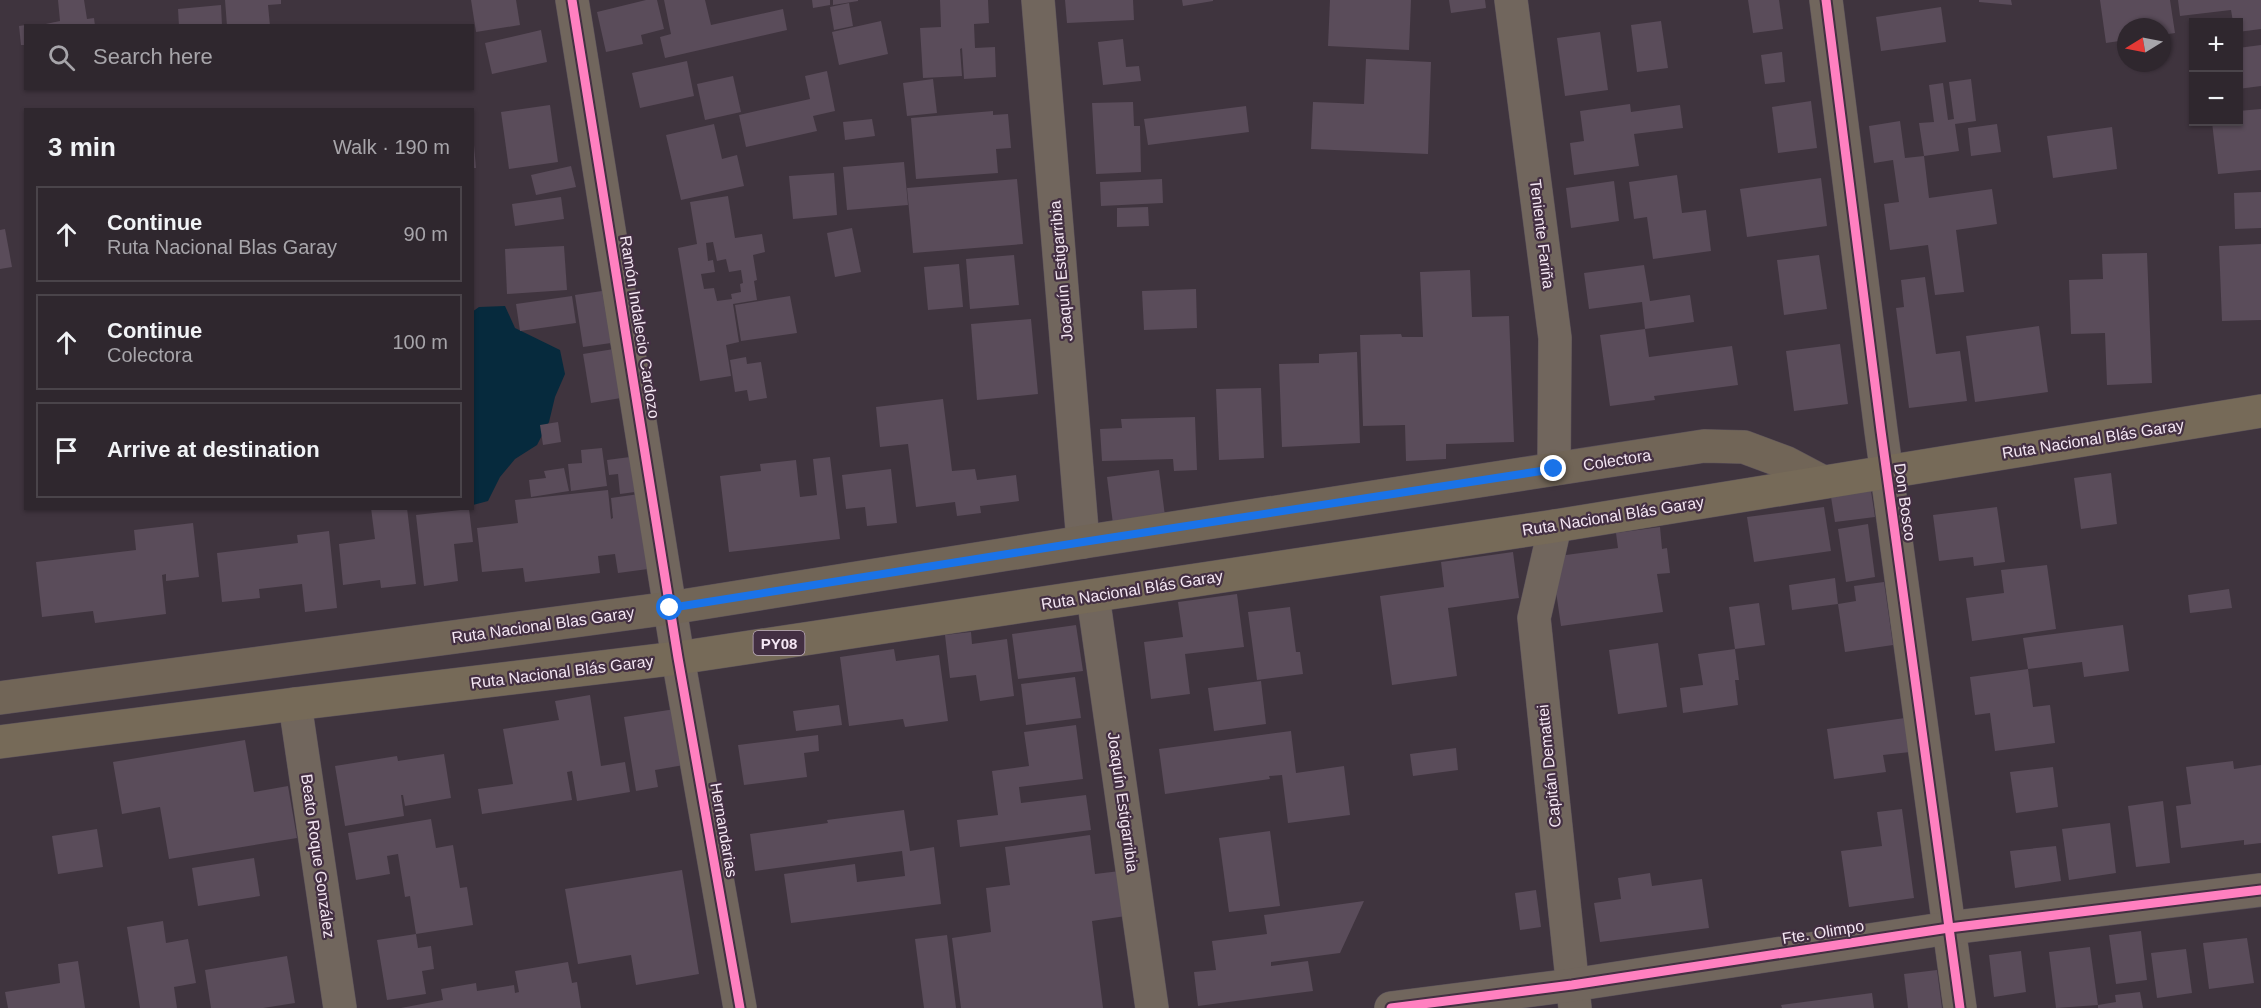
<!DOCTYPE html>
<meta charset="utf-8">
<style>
:root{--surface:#2f272e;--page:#372f36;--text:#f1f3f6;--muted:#a7a5aa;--line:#4a444a}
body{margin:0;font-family:Helvetica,sans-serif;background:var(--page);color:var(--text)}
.controls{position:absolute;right:18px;top:18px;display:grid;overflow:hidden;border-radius:0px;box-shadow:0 2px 4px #0004}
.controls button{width:54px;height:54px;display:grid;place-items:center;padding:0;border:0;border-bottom:2px solid var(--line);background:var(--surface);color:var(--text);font:30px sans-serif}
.compass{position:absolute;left:2117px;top:18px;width:54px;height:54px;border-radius:50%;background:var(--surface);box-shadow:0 2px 4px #0004;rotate:260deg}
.stop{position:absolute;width:18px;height:18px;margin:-14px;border:4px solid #1a73e8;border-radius:50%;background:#fff}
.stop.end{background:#1a73e8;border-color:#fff;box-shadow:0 2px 6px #0008}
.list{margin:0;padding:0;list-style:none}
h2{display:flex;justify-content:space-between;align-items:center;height:78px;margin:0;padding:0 24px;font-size:26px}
h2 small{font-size:20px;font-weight:400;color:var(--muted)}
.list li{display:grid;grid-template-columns:39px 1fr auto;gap:18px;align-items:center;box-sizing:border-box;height:96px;margin:0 12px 12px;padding:0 12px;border:2px solid var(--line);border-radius:0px}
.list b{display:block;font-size:22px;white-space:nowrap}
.list p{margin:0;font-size:20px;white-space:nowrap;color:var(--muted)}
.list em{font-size:20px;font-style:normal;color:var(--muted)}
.icon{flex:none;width:33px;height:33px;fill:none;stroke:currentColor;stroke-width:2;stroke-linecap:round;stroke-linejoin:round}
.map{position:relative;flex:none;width:2261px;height:1008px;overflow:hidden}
.search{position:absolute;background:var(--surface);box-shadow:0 2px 4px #0004;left:24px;top:24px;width:450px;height:66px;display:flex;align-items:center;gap:15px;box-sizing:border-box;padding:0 21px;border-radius:0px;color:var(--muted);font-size:22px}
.panel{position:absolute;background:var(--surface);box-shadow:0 2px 4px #0004;left:24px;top:108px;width:450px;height:402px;border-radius:0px}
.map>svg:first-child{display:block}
</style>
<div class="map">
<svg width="2261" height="1008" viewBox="0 0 2261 1008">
<rect width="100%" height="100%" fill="#3f343e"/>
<!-- water -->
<polygon fill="#062a3d" points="505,306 515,328 560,350 565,374 555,397 549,422 537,445 515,459 500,477 488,501 473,505 472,312 479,307"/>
<!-- building -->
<g fill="#5a4c5a" fill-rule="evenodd">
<polygon points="58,0 84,0 87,19 94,18 95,26 36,26 60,21"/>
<polygon points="225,0 281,0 281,4 268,5 270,26 227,26"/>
<polygon points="471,0 516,0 520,25 476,32"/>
<polygon points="646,0 657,0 664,29 641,35 643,44 606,52 597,12"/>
<polygon points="664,0 705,0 711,25 783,9 787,30 665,58 660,37 671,34"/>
<polygon points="812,0 830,0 830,5 813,8"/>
<polygon points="833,0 858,0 858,1 833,5"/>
<polygon points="940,0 988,0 989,23 974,24 975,48 995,47 996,77 964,79 962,48 960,49 962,76 923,78 920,28 941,27"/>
<polygon points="1065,0 1133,0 1134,20 1067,23"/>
<polygon points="1182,0 1213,0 1213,1 1183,6"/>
<polygon points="1330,0 1411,0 1409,50 1328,46"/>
<polygon points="1449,0 1485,0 1486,8 1451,13"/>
<polygon points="1748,0 1779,0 1783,29 1753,33"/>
<polygon points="1979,0 2011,0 2012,5 1979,2"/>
<polygon points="2100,0 2170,0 2175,33 2162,35 2162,27 2126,27 2126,40 2106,43"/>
<polygon points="2178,0 2261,0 2261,29 2238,32 2238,22 2233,22 2231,10 2180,16"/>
<polygon points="849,3 853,26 834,30 830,7"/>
<polygon points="221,5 222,26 179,26 178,9"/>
<polygon points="1941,7 1946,42 1881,51 1876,17"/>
<polygon points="881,21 888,54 839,65 832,32"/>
<polygon points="1661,21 1668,68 1637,72 1631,25"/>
<polygon points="19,26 26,25 26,45 21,45"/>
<polygon points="541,30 547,62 492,74 485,43"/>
<polygon points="1600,32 1608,90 1565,96 1557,38"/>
<polygon points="1123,39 1126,67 1139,66 1141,81 1103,85 1098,42"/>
<polygon points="2261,45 2261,86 2238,89 2238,48"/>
<polygon points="1782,52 1785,82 1765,84 1761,55"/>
<polygon points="1366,59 1431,62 1428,154 1311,149 1313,102 1364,104"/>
<polygon points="687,61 694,96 640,108 632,73"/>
<polygon points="827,71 835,111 813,116 817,131 746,147 739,115 810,99 805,76"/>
<polygon points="733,76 741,112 705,120 697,84"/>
<polygon points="933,79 937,113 907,116 903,83"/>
<polygon points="1971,79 1976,121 1955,124 1959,151 1924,156 1919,123 1934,122 1929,85 1943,83 1948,120 1954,119 1949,82"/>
<polygon points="1811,101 1817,148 1778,153 1772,107"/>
<polygon points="1133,102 1134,126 1140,126 1141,172 1096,174 1092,103"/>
<polygon points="1630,104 1631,112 1680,105 1683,128 1634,134 1639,166 1574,175 1570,143 1584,141 1580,111"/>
<polygon points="550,105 558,162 509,169 501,112"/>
<polygon points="1246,106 1249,132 1148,145 1144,119"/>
<polygon points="2261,109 2261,170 2218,174 2212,122 2238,122 2238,111"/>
<polygon points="993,111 993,115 1008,114 1011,148 996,149 998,173 916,179 911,118"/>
<polygon points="872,119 875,136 845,140 843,122"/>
<polygon points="1900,121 1905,158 1924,156 1929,198 1992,189 1997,224 1956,230 1964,292 1935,295 1928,245 1890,250 1884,204 1899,202 1893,160 1874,163 1869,126"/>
<polygon points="714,124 722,159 737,155 744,186 681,200 666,135"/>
<polygon points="1997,124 2001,152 1971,156 1968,128"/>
<polygon points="2112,127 2117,169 2053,178 2047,136"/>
<polygon points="472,145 474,145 476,168 472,168"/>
<polygon points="904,162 908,205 847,210 843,167"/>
<polygon points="571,166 576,187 536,195 531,175"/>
<polygon points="834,173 837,215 793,219 789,176"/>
<polygon points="1677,175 1682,213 1706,210 1711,251 1653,259 1647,217 1634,219 1629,182"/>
<polygon points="1821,178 1827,226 1747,237 1740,189"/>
<polygon points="1017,179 1023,244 913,253 907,188"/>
<polygon points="1162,179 1163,203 1101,206 1100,182"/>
<polygon points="1614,181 1619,221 1571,228 1566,188"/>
<polygon points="2261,192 2261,228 2235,229 2234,193"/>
<path d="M728,196L735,238L762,234L765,252L753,255L757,280L754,281L757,300L733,304L739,342L726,345L731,376L700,381L678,248L697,244L690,202ZM713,242L717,261L726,259L729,272L741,270L743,283L740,284L741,292L731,294L732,299L717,301L714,288L704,289L701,274L715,272L713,260L708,261L706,243Z"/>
<polygon points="561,197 564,219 515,226 512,204"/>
<polygon points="1148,207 1149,226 1117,227 1117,208"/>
<polygon points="852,228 861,272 835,277 827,233"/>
<polygon points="5,229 12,267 0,269 0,230"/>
<polygon points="2261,244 2261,320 2222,321 2219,246"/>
<polygon points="564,246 567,290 507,294 505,249"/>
<polygon points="2147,253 2152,383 2107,385 2105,333 2071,334 2069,280 2103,279 2102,254"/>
<polygon points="1014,255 1019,305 970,309 966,259"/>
<polygon points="1819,255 1827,309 1784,315 1777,260"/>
<polygon points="959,264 963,307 928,310 924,267"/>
<polygon points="1644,265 1650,301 1690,295 1694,322 1645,329 1642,302 1589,309 1584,273"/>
<polygon points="1470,270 1472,317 1509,316 1514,442 1446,444 1446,459 1406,461 1405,425 1363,426 1360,335 1401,334 1402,337 1423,337 1420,272"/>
<polygon points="1925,277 1936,354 1960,351 1967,401 1909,408 1896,308 1904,307 1901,280"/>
<polygon points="1196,289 1197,328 1144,330 1142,291"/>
<polygon points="602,291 611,343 583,347 575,295"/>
<polygon points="572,296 576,323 520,331 516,304"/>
<polygon points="790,296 797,333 741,341 735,305"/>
<polygon points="1031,319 1038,394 977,400 971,324"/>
<polygon points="2039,326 2048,392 1975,402 1966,336"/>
<polygon points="1645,329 1649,357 1732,346 1738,385 1654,396 1655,400 1610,406 1600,335"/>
<polygon points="1840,344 1848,404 1794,411 1786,351"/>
<polygon points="620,348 627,397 591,403 583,354"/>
<polygon points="1357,352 1360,443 1282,447 1279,364 1319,363 1319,354"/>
<polygon points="746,357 747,364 761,362 767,398 749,401 747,390 735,392 730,360"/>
<polygon points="1261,388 1264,458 1219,460 1216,389"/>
<polygon points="943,399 952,471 975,469 977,480 1016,475 1019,501 980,506 981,513 957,516 955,502 916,507 908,444 880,447 876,407"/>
<polygon points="1195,417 1197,470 1174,471 1173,459 1102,461 1100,429 1122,428 1121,419"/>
<polygon points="558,422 561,442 543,445 540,425"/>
<polygon points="602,448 607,486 571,491 568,464 582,463 581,450"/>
<polygon points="630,457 635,492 620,494 618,474 609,475 607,460"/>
<polygon points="830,457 840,539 729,552 720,476 761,471 760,464 796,460 800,497 817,495 813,459"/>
<polygon points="564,468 569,491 531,497 529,480 546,478 544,471"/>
<polygon points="891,469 897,523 867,526 865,507 846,509 842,475"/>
<polygon points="1159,470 1165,516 1113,524 1107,477"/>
<polygon points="2111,473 2117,524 2081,529 2074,478"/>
<polygon points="608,490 611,519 613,518 611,498 639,494 648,569 618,573 615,554 598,556 600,573 525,582 523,568 482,572 477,528 518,523 515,500"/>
<polygon points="1871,491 1875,517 1835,522 1831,497"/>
<polygon points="1824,507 1831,551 1754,562 1747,517"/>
<polygon points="1997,507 2005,562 1974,566 1973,557 1939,561 1933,515"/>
<polygon points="371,508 407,508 416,584 381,588 380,580 343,585 339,544 375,539"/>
<polygon points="469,509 473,542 454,544 458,581 424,586 416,515"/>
<polygon points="193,523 199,577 166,581 166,574 162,575 166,614 95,623 93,611 42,617 36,562 136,550 134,530"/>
<polygon points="1868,524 1875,577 1846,582 1838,529"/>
<polygon points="1660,527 1662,549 1667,548 1670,573 1657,574 1663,612 1561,626 1551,557 1618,548 1616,533"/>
<polygon points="329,531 337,608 305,612 302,584 259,589 260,598 222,602 217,553 298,543 297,535"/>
<polygon points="1513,552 1519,598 1448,608 1457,676 1392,685 1380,596 1444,587 1441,562"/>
<polygon points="2047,565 2056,629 1972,641 1966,598 2004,593 2001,570"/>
<polygon points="1835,578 1838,604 1856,601 1854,586 1884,582 1893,645 1845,652 1838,604 1792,610 1789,585"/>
<polygon points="2229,589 2232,608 2190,613 2188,595"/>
<polygon points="1237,594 1244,647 1185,654 1190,694 1151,699 1144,642 1183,637 1178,602"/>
<polygon points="1759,603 1765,645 1735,649 1739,680 1735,680 1738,705 1683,713 1680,688 1703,685 1698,654 1735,649 1729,607"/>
<polygon points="1290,607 1296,652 1300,652 1303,674 1257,680 1248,612"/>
<polygon points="1076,625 1083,671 1018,679 1012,634"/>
<polygon points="2123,625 2129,671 2084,677 2082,662 2028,669 2033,707 2050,705 2055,743 1995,751 1990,713 1975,715 1970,677 2028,669 2023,638"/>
<polygon points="971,632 972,644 1007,639 1014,696 980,701 976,675 950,678 945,635"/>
<polygon points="1658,643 1667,707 1618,714 1609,650"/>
<polygon points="894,649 896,661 939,655 948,721 905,727 903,719 849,726 840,657"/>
<polygon points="1075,677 1081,718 1026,725 1021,684"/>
<polygon points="1261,681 1266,724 1214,731 1208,688"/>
<polygon points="590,695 601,766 625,762 630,792 577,801 572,771 567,772 572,800 482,814 478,789 513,784 503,729 559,720 555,701"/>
<polygon points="839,705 842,725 796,731 793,711"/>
<polygon points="675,709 684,765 655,770 658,787 636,791 624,717"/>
<polygon points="1905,718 1910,752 1883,755 1886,772 1834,779 1827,729"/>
<polygon points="1076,725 1083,779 1019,787 1021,803 1086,795 1091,830 960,847 957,820 998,815 992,771 1029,766 1024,732"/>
<polygon points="1291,731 1296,773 1344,766 1350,815 1288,823 1282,775 1269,776 1270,779 1165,794 1159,749"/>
<polygon points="818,735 819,751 804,753 807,777 744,785 738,745"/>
<polygon points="245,740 254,792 288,786 297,838 169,859 160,807 122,814 113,762"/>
<polygon points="1456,748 1458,770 1413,776 1410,754"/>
<polygon points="444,754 451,798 405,806 403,795 401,795 404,816 345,826 335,766 397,756 398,761"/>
<polygon points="2233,761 2234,769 2261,765 2261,843 2244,845 2244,840 2181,848 2176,806 2191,804 2186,767"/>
<polygon points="2053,767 2058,807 2016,813 2010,772"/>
<polygon points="2163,801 2170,863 2136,867 2128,806"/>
<polygon points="1902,809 1914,898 1849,907 1841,851 1882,846 1877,812"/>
<polygon points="904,810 910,851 934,847 941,904 791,923 784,874 855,864 857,882 905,876 902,851 755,871 750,834 828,823 827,820"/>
<polygon points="431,819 436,848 453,845 460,888 467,887 473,925 416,934 410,896 405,897 398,854 387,856 390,874 356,880 348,833"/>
<polygon points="2110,823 2116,873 2069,880 2062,829"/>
<polygon points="97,829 103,867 58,874 52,836"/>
<polygon points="1270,831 1280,906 1229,912 1219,838"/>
<polygon points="1090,835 1095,874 1120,871 1126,916 1092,921 1103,1008 961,1008 952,938 991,932 986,888 1010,885 1005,847"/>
<polygon points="2056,846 2061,881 2015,888 2010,851"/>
<polygon points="254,858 260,896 198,906 192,868"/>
<polygon points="682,870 699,974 636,985 631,955 578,964 565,889"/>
<polygon points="1650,873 1652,886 1702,879 1709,928 1600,942 1594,903 1621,899 1618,878"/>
<polygon points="1536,890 1541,927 1520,930 1515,893"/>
<polygon points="1364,901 1340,953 1271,962 1271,966 1308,961 1313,991 1198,1006 1194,972 1216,970 1212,941 1267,934 1264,915"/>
<polygon points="163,921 166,943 188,939 196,983 174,987 177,1008 140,1008 127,927"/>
<polygon points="2141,931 2147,980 2116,984 2109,935"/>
<polygon points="416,934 418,948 431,946 434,969 422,971 426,994 387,1000 377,940"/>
<polygon points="947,935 956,1008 924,1008 915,939"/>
<polygon points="2247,938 2254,983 2209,989 2203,943"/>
<polygon points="2090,947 2098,1005 2056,1008 2049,952"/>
<polygon points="2186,949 2192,993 2157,998 2151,953"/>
<polygon points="2021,951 2026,992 1994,997 1989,955"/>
<polygon points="287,956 295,1003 263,1008 211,1008 205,970"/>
<polygon points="78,961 85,1008 8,1008 5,992 60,983 58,964"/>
<polygon points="568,962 572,983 577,982 581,1008 401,1008 443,1000 441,989 476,983 477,991 514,985 515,993 519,992 515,971"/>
<polygon points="1937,970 1942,1008 1908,1008 1904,974"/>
<polygon points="2140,992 2143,1008 2098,1008 2098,1005 2116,1002 2115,995"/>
<polygon points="1872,993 1874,1008 1782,1008 1781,1005"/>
</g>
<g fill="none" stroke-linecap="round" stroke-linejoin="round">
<!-- minor casing -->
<g stroke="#5b515a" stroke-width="34">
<g id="minor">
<polyline points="572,0 678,658 740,1008"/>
<polyline points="1038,0 1083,542"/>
<polyline points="1511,0 1555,338 1554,469"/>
<polyline points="1826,0 1881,431 1960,1008"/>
<polyline points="1555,526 1534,618 1575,1008"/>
<polyline points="1093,596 1152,1008"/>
<polyline points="295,704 340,1008"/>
<polyline points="1391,1008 1572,985 1949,928 2261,890"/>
</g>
</g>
<!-- secondary casing -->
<g stroke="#5b515a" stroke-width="34">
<polyline id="secondary" points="0,698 670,608 1083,542 1704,446 1744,447 1787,463 1823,482"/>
</g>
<!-- trunk casing -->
<g stroke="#5b515a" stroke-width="34">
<polyline id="trunk" points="0,742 295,704 678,658 1555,526 2261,411"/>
</g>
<!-- minor -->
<use href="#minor" stroke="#71665d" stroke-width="33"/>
<!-- secondary -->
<use href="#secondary" stroke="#716557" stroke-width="33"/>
<!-- trunk -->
<use href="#trunk" stroke="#766a58" stroke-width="33"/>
<!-- cycleway casing -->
<g stroke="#432f42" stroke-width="13">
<g id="cycleway">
<polyline points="572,0 678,658 740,1008"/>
<polyline points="1826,0 1881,431 1960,1008"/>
<polyline points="1391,1008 1572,985 1949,928 2261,890"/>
</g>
</g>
<!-- cycleway -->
<use href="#cycleway" stroke="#ff80c0" stroke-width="9"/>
</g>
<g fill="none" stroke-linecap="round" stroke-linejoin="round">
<!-- route -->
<polyline stroke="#1a73e8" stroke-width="8" points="670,608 1083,542 1554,469"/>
</g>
<g text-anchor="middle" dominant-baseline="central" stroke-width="4.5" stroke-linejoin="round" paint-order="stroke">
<!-- shield labels -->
<rect fill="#432f42" stroke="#bfafbe" stroke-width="1.5" x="753.5" y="631" width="51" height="24" rx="4.5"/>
<g font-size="15" font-weight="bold" fill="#f4e6f3">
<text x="779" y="643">PY08</text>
</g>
<!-- street labels -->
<g font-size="16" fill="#f4e6f3" stroke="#432f42">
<text transform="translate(1542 234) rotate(83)">Teniente Fariña</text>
<text transform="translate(1061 271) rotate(-95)">Joaquín Estigarribia</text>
<text transform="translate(640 327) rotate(81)">Ramón Indalecio Cardozo</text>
<text transform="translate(2093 439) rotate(-9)">Ruta Nacional Blás Garay</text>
<text transform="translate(1617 460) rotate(-9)">Colectora</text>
<text transform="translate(1905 502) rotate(82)">Don Bosco</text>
<text transform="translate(1613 516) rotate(-9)">Ruta Nacional Blás Garay</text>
<text transform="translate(1132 590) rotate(-9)">Ruta Nacional Blás Garay</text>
<text transform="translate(543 625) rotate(-8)">Ruta Nacional Blas Garay</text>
<text transform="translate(562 672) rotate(-7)">Ruta Nacional Blás Garay</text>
<text transform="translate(1549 766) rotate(-96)">Capitán Demattei</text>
<text transform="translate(1123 802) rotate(82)">Joaquín Estigarribia</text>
<text transform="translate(724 830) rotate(80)">Hernandarias</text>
<text transform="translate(318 856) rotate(82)">Beato Roque González</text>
<text transform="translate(1823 932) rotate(-9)">Fte. Olimpo</text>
</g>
</g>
</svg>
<div class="controls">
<button>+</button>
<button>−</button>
</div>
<svg class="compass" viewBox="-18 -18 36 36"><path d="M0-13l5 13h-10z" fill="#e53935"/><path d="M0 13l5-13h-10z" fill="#a7a5aa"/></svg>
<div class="stop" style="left:670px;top:608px"></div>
<div class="stop end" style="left:1554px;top:469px"></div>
<div class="search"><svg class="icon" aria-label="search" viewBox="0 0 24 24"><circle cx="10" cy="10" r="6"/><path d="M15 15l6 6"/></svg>Search here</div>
<section class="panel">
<h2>3 min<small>Walk · 190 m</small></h2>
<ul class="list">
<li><svg class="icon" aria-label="ahead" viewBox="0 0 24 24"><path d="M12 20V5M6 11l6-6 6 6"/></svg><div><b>Continue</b><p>Ruta Nacional Blas Garay</p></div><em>90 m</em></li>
<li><svg class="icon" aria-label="ahead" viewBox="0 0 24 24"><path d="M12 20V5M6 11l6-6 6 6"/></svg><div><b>Continue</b><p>Colectora</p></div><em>100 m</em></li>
<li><svg class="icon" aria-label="arrive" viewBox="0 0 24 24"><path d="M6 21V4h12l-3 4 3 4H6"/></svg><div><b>Arrive at destination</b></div></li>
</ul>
</section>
</div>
